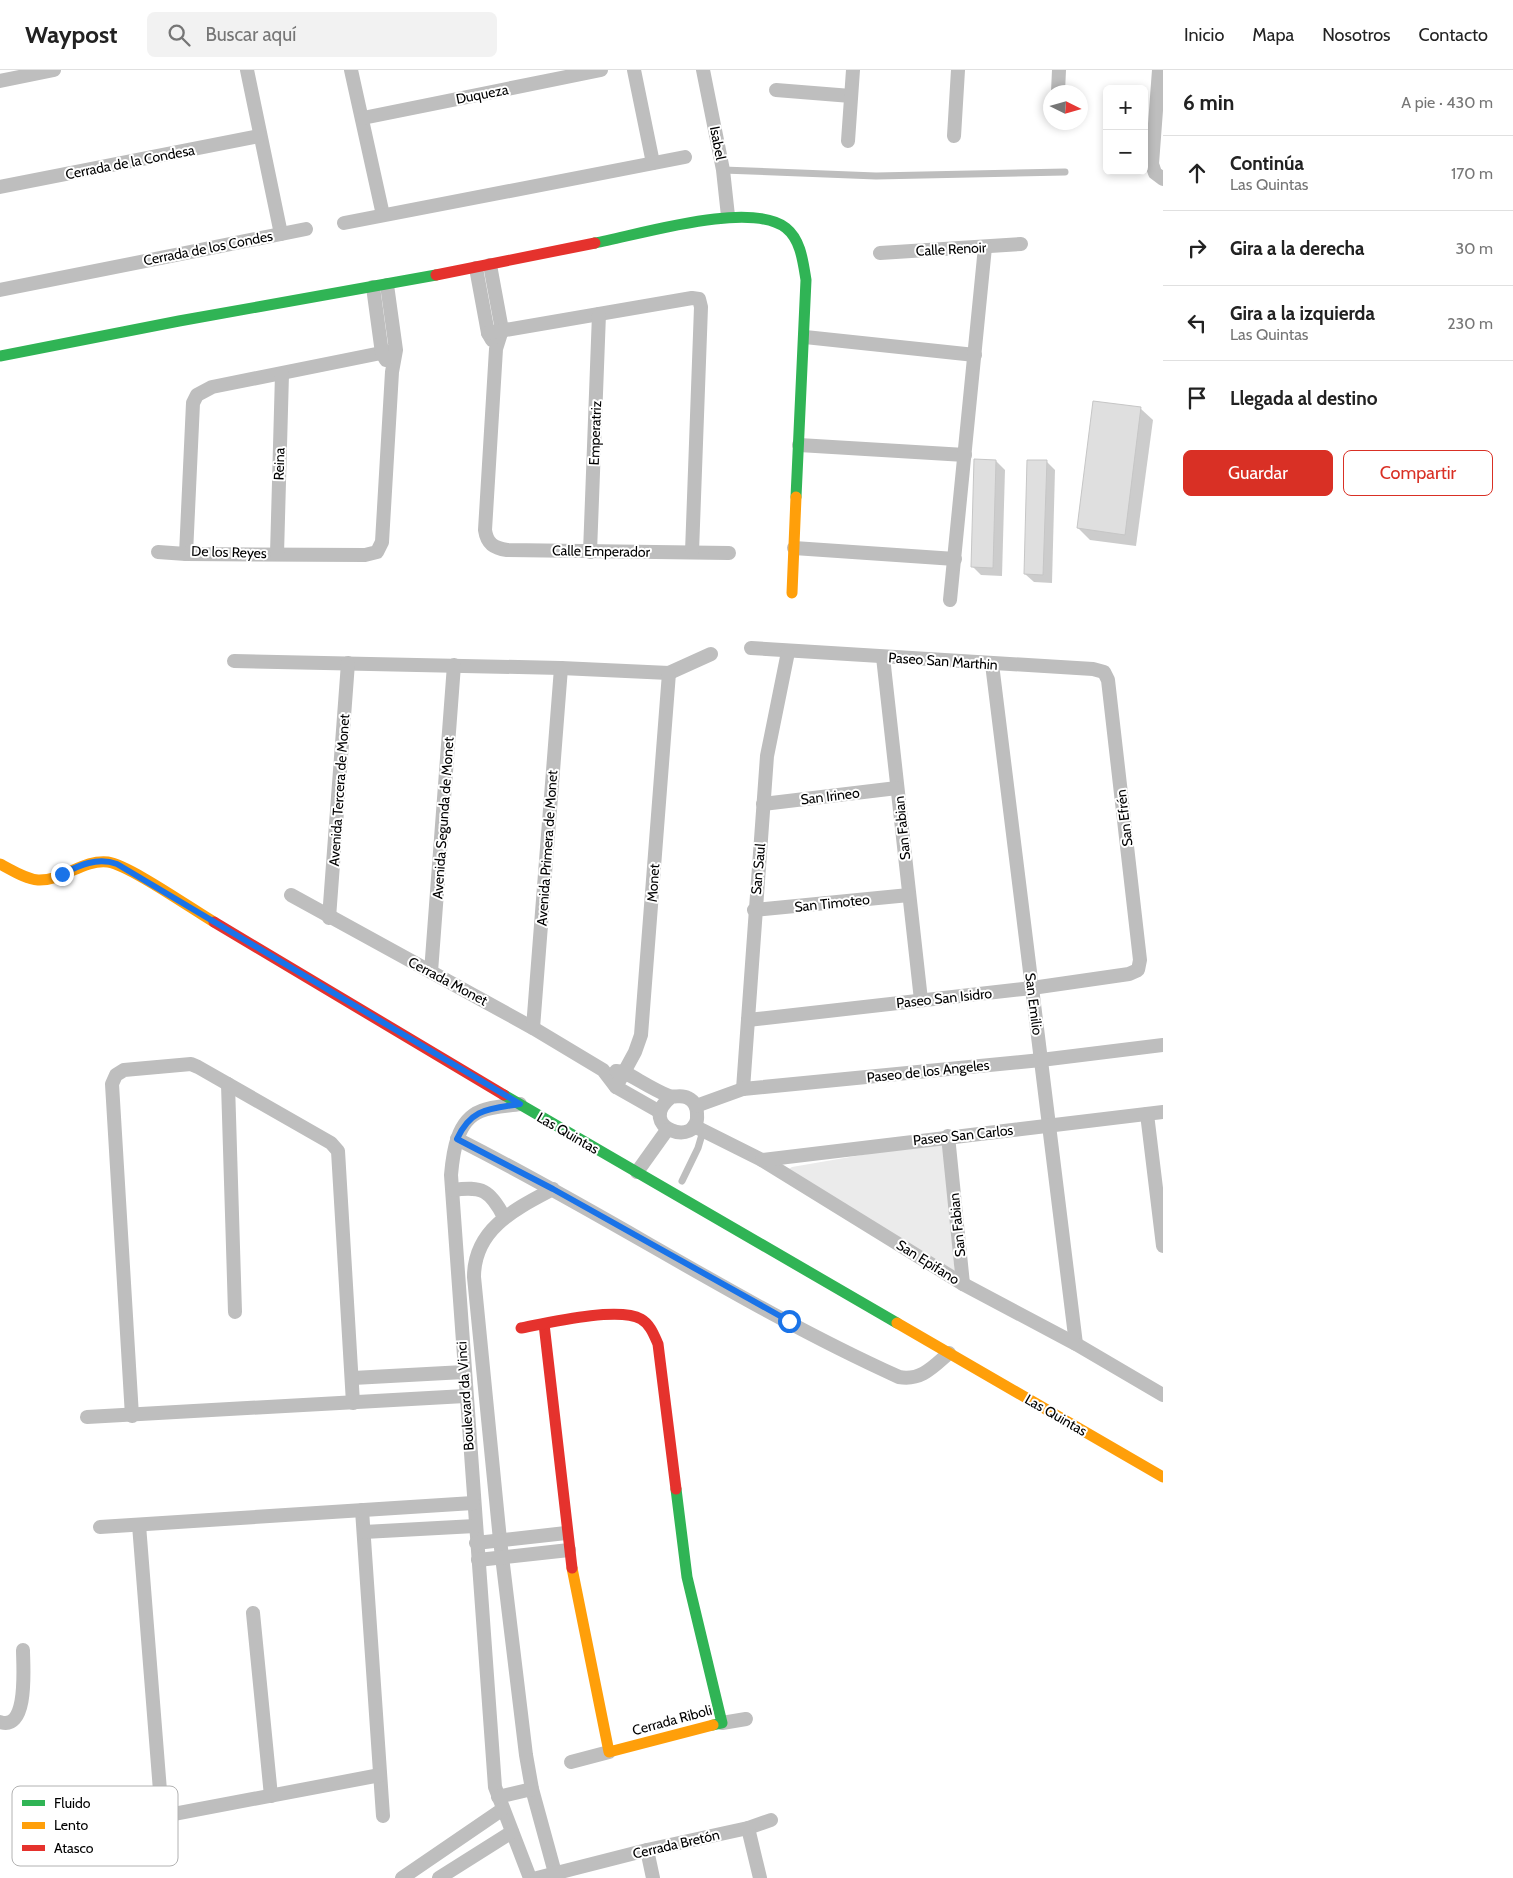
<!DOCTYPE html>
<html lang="es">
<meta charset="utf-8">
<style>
:root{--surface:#fff;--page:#f2f2f2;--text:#222;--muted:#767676;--line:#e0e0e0;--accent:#d93025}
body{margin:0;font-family:Cabin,sans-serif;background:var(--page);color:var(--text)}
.controls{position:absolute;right:15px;top:15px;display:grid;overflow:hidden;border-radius:8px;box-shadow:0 2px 8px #0003}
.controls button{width:45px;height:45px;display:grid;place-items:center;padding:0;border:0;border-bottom:1px solid var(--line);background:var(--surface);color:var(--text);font:25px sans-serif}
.compass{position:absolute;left:1043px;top:15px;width:45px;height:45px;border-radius:50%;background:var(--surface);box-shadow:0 2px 8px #0003;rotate:95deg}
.stop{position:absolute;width:15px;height:15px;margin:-11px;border:4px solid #1a73e8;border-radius:50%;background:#fff}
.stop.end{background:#1a73e8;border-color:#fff;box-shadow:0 1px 5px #0008}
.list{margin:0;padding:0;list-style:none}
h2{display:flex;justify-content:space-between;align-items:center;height:65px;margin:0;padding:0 20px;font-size:21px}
h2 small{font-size:16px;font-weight:400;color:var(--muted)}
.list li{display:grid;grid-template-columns:32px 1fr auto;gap:15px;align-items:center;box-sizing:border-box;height:75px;padding:0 20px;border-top:1px solid var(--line)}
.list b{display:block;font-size:19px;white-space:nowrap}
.list p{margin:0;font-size:16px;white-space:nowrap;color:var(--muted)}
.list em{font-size:16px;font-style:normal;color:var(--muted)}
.actions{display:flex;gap:10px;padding:15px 20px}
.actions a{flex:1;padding:11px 0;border:1px solid var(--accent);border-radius:8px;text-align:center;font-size:18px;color:var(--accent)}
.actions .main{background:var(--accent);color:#fff}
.icon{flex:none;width:28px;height:28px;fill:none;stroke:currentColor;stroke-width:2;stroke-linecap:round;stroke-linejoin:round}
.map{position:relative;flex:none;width:1163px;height:1808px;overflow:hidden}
header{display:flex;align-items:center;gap:30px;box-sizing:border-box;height:70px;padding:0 25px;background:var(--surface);border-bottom:1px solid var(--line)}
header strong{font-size:24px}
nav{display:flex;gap:28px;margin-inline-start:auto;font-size:18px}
.search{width:350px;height:45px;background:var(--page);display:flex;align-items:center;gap:12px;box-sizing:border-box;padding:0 18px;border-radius:8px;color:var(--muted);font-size:19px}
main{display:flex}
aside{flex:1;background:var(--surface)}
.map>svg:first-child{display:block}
</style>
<header>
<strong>Waypost</strong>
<div class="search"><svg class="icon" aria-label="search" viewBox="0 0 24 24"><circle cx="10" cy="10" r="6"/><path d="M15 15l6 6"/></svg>Buscar aquí</div>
<nav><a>Inicio</a><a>Mapa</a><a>Nosotros</a><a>Contacto</a></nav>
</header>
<main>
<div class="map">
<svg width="1163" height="1808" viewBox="0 0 1163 1808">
<rect width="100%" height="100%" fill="#fff"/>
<!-- green -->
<polygon fill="#ebebeb" points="943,1071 955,1205 786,1101 792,1097"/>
<!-- shadow -->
<g fill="#0003">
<polygon points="1141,339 1153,350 1136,476 1090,470 1078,458"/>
<polygon points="996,391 1005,400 1002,506 981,505 972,496"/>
<polygon points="1046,391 1055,400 1052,513 1034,512 1025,504"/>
</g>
<!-- building -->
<g fill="#dfdfdf" stroke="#c6c6c6">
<polygon points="1093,331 1141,337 1125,465 1077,458"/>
<polygon points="974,389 996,390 993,498 971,497"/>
<polygon points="1027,390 1047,390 1043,505 1024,504"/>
</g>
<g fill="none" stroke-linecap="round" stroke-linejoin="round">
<!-- lane -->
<g stroke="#bebebe" stroke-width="7">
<polyline points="723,100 876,106 1065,102"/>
<polyline points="682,1111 698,1078 703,1061"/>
</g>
<!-- street -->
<g stroke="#bebebe" stroke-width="14">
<polyline points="247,0 281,164"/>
<polyline points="351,0 383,145"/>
<polyline points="634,0 653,93"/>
<polyline points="703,0 723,100 728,146"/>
<polyline points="1159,0 1152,94 1155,103 1163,109"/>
<polyline points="0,11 54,0"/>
<polyline points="776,20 851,26"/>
<polyline points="1058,22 1059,0"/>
<polyline points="363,48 601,0"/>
<polyline points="954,66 958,0"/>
<polyline points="848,71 853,0"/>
<polyline points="0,117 259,66"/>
<polyline points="344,153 685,87"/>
<polyline points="880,183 1021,174"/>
<path d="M490,195L502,260L496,279L485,460C487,474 494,478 507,480L729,483"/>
<polyline points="476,198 488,263 492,270"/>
<polyline points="387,215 396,280 392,302 382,472 377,482 365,485 186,484 193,333 197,325 212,317 396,280"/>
<polyline points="373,217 382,283 386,290"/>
<polyline points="0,220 306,159"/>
<polyline points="488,263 692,228 699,229 701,237 692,482"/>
<polyline points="805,267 975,285"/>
<polyline points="799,375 965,385"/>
<polyline points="794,478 955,489"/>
<polyline points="158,482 186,484"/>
<polyline points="590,482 599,244"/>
<polyline points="277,484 282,304"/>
<polyline points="950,530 985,177"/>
<polyline points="883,587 921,930"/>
<polyline points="234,591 561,598 669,603 711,584"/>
<polyline points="992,594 1076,1274"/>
<polyline points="763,734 897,718"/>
<polyline points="291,825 533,958 603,1000 616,1017 660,1042"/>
<polyline points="754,840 909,825"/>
<polyline points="329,848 348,593"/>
<polyline points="431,902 454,595"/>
<polyline points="748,950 1032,918 1129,904 1138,900 1140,890 1108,610 1104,602 1093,599 751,578"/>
<polyline points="533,958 561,598"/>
<path d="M616,1001L624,1002C639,1010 654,1020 669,1026C675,1028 681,1024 688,1028C694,1031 697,1037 697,1044C700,1080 634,1057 671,1027"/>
<polyline points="228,1014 235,1242"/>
<polyline points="616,1017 635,982 641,965 669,603"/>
<polyline points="743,1019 767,686 788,582"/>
<path d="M520,1034C508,1036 493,1036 481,1041C457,1050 453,1082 451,1105L495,1717L530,1808"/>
<polyline points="696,1036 743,1019 1041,990 1163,975"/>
<polyline points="1147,1044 1163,1176"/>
<polyline points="694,1056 762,1090 963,1214 1076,1274 1163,1325"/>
<polyline points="948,1066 963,1214"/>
<path d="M457,1069C607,1144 746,1238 899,1307C921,1311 933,1297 949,1283"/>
<polyline points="762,1090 1163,1042"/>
<polyline points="637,1102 667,1060"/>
<path d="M553,1119C515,1139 474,1159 474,1207L500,1470L526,1685L532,1719L555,1803"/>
<path d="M453,1120C482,1116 490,1120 504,1147"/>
<polyline points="353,1308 464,1302"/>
<polyline points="132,1346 112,1014 116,1005 124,1000 191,994 198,997 331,1073 338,1081 353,1333"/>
<polyline points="87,1347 465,1326"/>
<polyline points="362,1440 383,1746"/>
<polyline points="139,1455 162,1746"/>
<polyline points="100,1457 473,1433"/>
<polyline points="364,1462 475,1456"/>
<polyline points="476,1473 566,1463"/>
<polyline points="478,1490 569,1480"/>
<polyline points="253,1543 271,1726"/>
<path d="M0,1652C29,1662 23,1595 23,1580"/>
<polyline points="722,1653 746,1649"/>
<polyline points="571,1692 609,1682"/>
<polyline points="498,1727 532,1719"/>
<polyline points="121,1754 380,1705"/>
<polyline points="748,1758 771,1750"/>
<polyline points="647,1780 653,1808"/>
<polyline points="402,1808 503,1739"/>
<polyline points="439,1808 512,1762"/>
<polyline points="537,1808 647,1780 748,1758 760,1808"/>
</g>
<!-- fast -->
<g stroke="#30b455" stroke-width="11">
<path d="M595,173C638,165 750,130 786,158C801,170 803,192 806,210L796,427"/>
<polyline points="0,286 179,251 436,205"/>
<polyline points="504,1025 897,1253"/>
<polyline points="676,1419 687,1507 722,1653 713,1655"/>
</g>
<!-- slow -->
<g stroke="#ff9f0a" stroke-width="11">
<polyline points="792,523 796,427"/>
<path d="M0,794C12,800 25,809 38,810C63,811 83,789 108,792C129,795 192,839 214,852"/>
<polyline points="897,1253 1163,1407"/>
<polyline points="572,1498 609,1682 713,1655"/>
</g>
<!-- jam -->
<g stroke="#e5322d" stroke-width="11">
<polyline points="436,205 595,173"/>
<polyline points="214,852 504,1025"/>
<polyline points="544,1254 572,1498"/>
<path d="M521,1258C547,1253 618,1236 641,1249C650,1254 654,1265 658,1274L676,1419"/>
</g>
</g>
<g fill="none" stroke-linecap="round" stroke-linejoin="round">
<!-- route -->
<path stroke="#1a73e8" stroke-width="6" d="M62,804C80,795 97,787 117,794L520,1034C489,1039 471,1038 457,1069L553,1119L789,1251"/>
</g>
<g text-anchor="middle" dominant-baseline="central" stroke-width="4" stroke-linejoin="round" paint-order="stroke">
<!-- street labels -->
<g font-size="14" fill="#000" stroke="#fff">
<text transform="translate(482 24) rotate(-11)">Duqueza</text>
<text transform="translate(718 73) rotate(79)">Isabel</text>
<text transform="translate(130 92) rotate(-11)">Cerrada de la Condesa</text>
<text transform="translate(208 178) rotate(-11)">Cerrada de los Condes</text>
<text transform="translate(951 179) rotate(-3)">Calle Renoir</text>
<text transform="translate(595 363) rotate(-88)">Emperatriz</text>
<text transform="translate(279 394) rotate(-88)">Reina</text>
<text transform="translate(601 481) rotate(1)">Calle Emperador</text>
<text transform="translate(229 482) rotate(2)">De los Reyes</text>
<text transform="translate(943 591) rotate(4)">Paseo San Marthin</text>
<text transform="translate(339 720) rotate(-86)">Avenida Tercera de Monet</text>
<text transform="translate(830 726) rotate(-7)">San Irineo</text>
<text transform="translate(443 748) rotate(-86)">Avenida Segunda de Monet</text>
<text transform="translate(1124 748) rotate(-97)">San Efrén</text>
<text transform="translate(902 758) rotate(-96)">San Fabian</text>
<text transform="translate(547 778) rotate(-86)">Avenida Primera de Monet</text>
<text transform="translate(758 799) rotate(-85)">San Saul</text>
<text transform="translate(653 813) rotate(-86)">Monet</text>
<text transform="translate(832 833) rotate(-6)">San Timoteo</text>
<text transform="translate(448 911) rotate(28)">Cerrada Monet</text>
<text transform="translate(944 928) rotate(-6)">Paseo San Isidro</text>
<text transform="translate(1034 934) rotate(83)">San Emilio</text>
<text transform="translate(928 1001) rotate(-6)">Paseo de los Angeles</text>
<text transform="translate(568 1063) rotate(30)">Las Quintas</text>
<text transform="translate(963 1065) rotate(-6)">Paseo San Carlos</text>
<text transform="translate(957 1155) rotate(-96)">San Fabian</text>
<text transform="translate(928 1192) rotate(32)">San Epifano</text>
<text transform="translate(465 1326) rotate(-94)">Boulevard da Vinci</text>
<text transform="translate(1056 1345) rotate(30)">Las Quintas</text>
<text transform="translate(672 1650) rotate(-15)">Cerrada Riboli</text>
<text transform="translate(676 1774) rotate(-13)">Cerrada Bretón</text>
</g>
</g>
<!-- legend -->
<rect x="12" y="1716" width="166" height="80" rx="8" fill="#fff" stroke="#b2b2b2" stroke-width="1"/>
<rect x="22" y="1730" width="23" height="6" fill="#30b455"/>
<rect x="22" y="1752" width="23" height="7" fill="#ff9f0a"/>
<rect x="22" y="1775" width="23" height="6" fill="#e5322d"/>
<g font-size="14" fill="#000">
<text x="54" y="1738">Fluido</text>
<text x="54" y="1760">Lento</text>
<text x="54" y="1783">Atasco</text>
</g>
</svg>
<div class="controls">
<button>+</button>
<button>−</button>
</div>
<svg class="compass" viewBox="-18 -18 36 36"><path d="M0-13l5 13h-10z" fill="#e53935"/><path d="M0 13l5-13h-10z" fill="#767676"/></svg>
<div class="stop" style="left:789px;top:1251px"></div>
<div class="stop end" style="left:62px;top:804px"></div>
</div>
<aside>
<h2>6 min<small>A pie · 430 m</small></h2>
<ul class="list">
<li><svg class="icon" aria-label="ahead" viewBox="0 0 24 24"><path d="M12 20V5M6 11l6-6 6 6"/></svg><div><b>Continúa</b><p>Las Quintas</p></div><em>170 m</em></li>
<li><svg class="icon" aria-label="right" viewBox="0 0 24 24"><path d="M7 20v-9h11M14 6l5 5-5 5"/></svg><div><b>Gira a la derecha</b></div><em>30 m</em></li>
<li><svg class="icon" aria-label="left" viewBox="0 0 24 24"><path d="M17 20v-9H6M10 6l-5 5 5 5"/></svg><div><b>Gira a la izquierda</b><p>Las Quintas</p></div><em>230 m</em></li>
<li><svg class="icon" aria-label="arrive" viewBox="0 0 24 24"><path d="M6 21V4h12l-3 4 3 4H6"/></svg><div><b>Llegada al destino</b></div></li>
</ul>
<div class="actions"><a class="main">Guardar</a><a>Compartir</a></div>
</aside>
</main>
